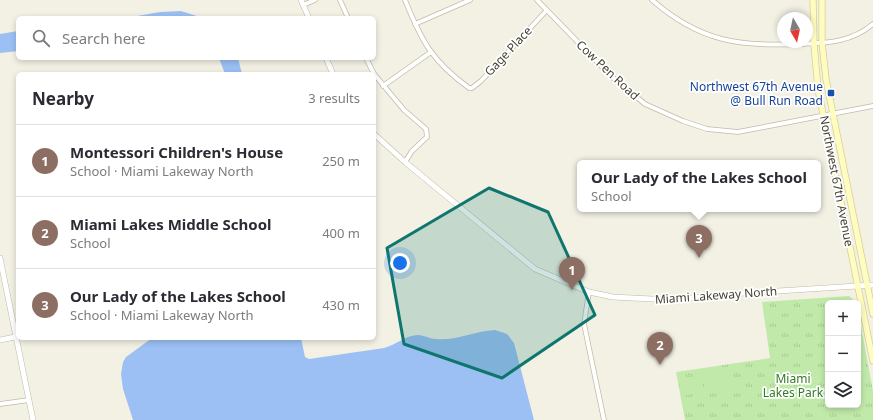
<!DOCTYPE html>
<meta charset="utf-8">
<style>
:root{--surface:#fff;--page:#f7f7f7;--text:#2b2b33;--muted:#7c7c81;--line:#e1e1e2;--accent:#0f766e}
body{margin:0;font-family:"Noto Sans",sans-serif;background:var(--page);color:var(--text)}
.controls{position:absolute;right:12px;bottom:12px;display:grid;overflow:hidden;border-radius:6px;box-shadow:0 2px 6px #0003}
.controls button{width:36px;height:36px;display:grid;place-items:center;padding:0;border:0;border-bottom:1px solid var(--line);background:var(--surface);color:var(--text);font:20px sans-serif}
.compass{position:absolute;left:777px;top:12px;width:36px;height:36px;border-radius:50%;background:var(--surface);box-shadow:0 2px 6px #0003;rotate:171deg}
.you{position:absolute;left:400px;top:263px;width:14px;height:14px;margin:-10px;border:3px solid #fff;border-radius:50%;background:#1a73e8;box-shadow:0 0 0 6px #1a73e833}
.badge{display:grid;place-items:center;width:26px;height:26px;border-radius:50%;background:var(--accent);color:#fff;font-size:13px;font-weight:700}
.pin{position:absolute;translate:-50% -33px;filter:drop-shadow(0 1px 2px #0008)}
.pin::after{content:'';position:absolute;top:21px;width:14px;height:12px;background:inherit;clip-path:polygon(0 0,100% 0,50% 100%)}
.popup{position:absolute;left:577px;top:160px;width:244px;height:52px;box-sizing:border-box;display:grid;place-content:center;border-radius:6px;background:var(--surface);filter:drop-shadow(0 1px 3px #0005);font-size:13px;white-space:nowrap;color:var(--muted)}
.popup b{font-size:15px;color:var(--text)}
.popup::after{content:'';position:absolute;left:50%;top:100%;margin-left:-8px;border:8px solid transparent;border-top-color:var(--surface)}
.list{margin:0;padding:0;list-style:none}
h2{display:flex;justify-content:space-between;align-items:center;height:52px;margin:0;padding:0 16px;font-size:17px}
h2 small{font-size:13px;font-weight:400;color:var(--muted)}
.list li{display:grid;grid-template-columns:26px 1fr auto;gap:12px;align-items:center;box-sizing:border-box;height:72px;padding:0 16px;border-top:1px solid var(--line)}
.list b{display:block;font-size:15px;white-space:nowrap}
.list p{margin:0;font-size:13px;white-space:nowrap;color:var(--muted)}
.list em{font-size:13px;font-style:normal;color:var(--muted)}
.icon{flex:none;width:22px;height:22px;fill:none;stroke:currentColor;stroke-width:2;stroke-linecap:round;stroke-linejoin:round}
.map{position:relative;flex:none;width:873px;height:420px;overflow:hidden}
.search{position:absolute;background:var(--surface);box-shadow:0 2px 6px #0003;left:16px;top:16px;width:360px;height:44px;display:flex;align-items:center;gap:10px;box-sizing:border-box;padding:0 14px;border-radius:6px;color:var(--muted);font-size:15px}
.panel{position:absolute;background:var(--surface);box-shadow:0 2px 6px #0003;left:16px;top:72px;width:360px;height:268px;border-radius:6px}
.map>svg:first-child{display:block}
</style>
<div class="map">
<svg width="873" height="420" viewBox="0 0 873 420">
<defs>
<pattern id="grass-tufts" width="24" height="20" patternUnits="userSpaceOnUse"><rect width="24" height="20" fill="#c1eaaa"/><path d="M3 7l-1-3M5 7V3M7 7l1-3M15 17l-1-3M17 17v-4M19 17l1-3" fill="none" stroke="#a7ca93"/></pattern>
</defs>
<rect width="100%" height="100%" fill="#f3f1e4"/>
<!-- grass -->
<polygon fill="url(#grass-tufts)" points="849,296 857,303 828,303 828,405 858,405 858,310 873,391 873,420 685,420 676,372 770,358 762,302"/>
<!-- pitch -->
<g fill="#c1eaaa">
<polygon points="728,369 732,386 722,388 718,371"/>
<polygon points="716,372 719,389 709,391 706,374"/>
<polygon points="701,375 704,392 694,394 691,377"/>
<polygon points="689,377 692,394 682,396 678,379"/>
</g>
<!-- water -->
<g fill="#9cc0f4">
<polygon points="181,11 203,18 126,18 160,12"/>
<polygon points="18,31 18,51 0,53 0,34"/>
<polygon points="219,58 238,58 242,74 225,74"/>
<path d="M495,330L507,334L514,343L534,420H133L123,389L121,374L123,362L126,357L152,338H301L305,357L309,359L384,348C396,345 406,335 418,335C424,335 430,339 436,339C456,341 475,331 495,330Z"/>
</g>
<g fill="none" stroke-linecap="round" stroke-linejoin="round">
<!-- minor casing -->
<g stroke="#bfbba6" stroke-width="5.5">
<g id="minor">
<polyline points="340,0 348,18"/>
<path d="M405,0C422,42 432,61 469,88H472L481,81L546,11"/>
<polyline points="537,0 612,77 645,104 683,121 707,129 738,132 873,106"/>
<path d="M652,0C700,42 740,47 802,44C828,43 852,42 873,24"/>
<polyline points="303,5 315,0"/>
<polyline points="415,24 470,0"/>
<polyline points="366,58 374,74"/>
<polyline points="374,74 404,110 426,129 427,137 412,151 405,162"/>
<polyline points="383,86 431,52"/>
<polyline points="589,292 584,324 604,420"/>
<polyline points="0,404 29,400"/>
</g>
</g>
<!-- tertiary casing -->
<g stroke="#bfbba6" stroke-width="6">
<g id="tertiary">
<polyline points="301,0 309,18"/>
<polyline points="326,58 333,74"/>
<polyline points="374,134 405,162 535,269 589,292 613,297 671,300 744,293 873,285"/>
<polyline points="0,258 33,420"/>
<polyline points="0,340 15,337"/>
</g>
</g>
<!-- secondary casing -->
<g stroke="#d6d191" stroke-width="7">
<g id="secondary">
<polyline points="813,0 814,44 818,89 873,361"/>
<polyline points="822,0 822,43 826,79 873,314"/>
</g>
</g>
<!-- minor -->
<use href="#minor" stroke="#fff" stroke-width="4"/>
<!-- tertiary -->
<use href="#tertiary" stroke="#fff" stroke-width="5"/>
<!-- secondary -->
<use href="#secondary" stroke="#fffcc2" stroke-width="5.5"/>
</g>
<!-- marked area -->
<path fill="#0f766e" fill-opacity="0.2" stroke="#0f766e" stroke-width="3" stroke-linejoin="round" d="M489,188L548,212L595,315L502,378L404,344L387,248Z"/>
<!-- markers -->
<rect fill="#1a4fb4" stroke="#fff" stroke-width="1.5" x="827" y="89" width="8" height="8" rx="2"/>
<g text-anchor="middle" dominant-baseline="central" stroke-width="3.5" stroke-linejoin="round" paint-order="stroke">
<!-- street labels -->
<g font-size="12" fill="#464234" stroke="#fff">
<text transform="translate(508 51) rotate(-47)">Gage Place</text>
<text transform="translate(608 70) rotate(43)">Cow Pen Road</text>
<text transform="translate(837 181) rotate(79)">Northwest 67th Avenue</text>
<text transform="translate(716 295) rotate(-4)">Miami Lakeway North</text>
</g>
<!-- transit labels -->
<g font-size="12" fill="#164399" stroke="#fff" text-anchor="end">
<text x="823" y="86">Northwest 67th Avenue<tspan x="823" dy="14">@ Bull Run Road</tspan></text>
</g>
<!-- park labels -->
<g font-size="12" fill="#347a24" stroke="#fff">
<text x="793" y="378">Miami<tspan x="793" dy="14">Lakes Park</tspan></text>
</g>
</g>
</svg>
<div class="controls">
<button>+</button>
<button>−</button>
<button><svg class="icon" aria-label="layers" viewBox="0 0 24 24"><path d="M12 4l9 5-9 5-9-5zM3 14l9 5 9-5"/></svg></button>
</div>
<svg class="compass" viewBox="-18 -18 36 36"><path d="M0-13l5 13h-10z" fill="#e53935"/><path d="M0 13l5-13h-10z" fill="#7c7c81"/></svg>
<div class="you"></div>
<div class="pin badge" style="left:572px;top:290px;background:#8d6e63">1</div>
<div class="pin badge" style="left:660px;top:365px;background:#8d6e63">2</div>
<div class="pin badge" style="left:699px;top:258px;background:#8d6e63">3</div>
<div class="popup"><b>Our Lady of the Lakes School</b>School</div>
<div class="search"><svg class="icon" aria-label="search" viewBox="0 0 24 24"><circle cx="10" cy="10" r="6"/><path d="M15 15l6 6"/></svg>Search here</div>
<section class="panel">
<h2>Nearby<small>3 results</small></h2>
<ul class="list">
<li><span class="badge" style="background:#8d6e63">1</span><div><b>Montessori Children's House</b><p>School · Miami Lakeway North</p></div><em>250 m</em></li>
<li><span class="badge" style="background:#8d6e63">2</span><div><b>Miami Lakes Middle School</b><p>School</p></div><em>400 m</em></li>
<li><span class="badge" style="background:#8d6e63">3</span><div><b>Our Lady of the Lakes School</b><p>School · Miami Lakeway North</p></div><em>430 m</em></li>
</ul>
</section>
</div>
